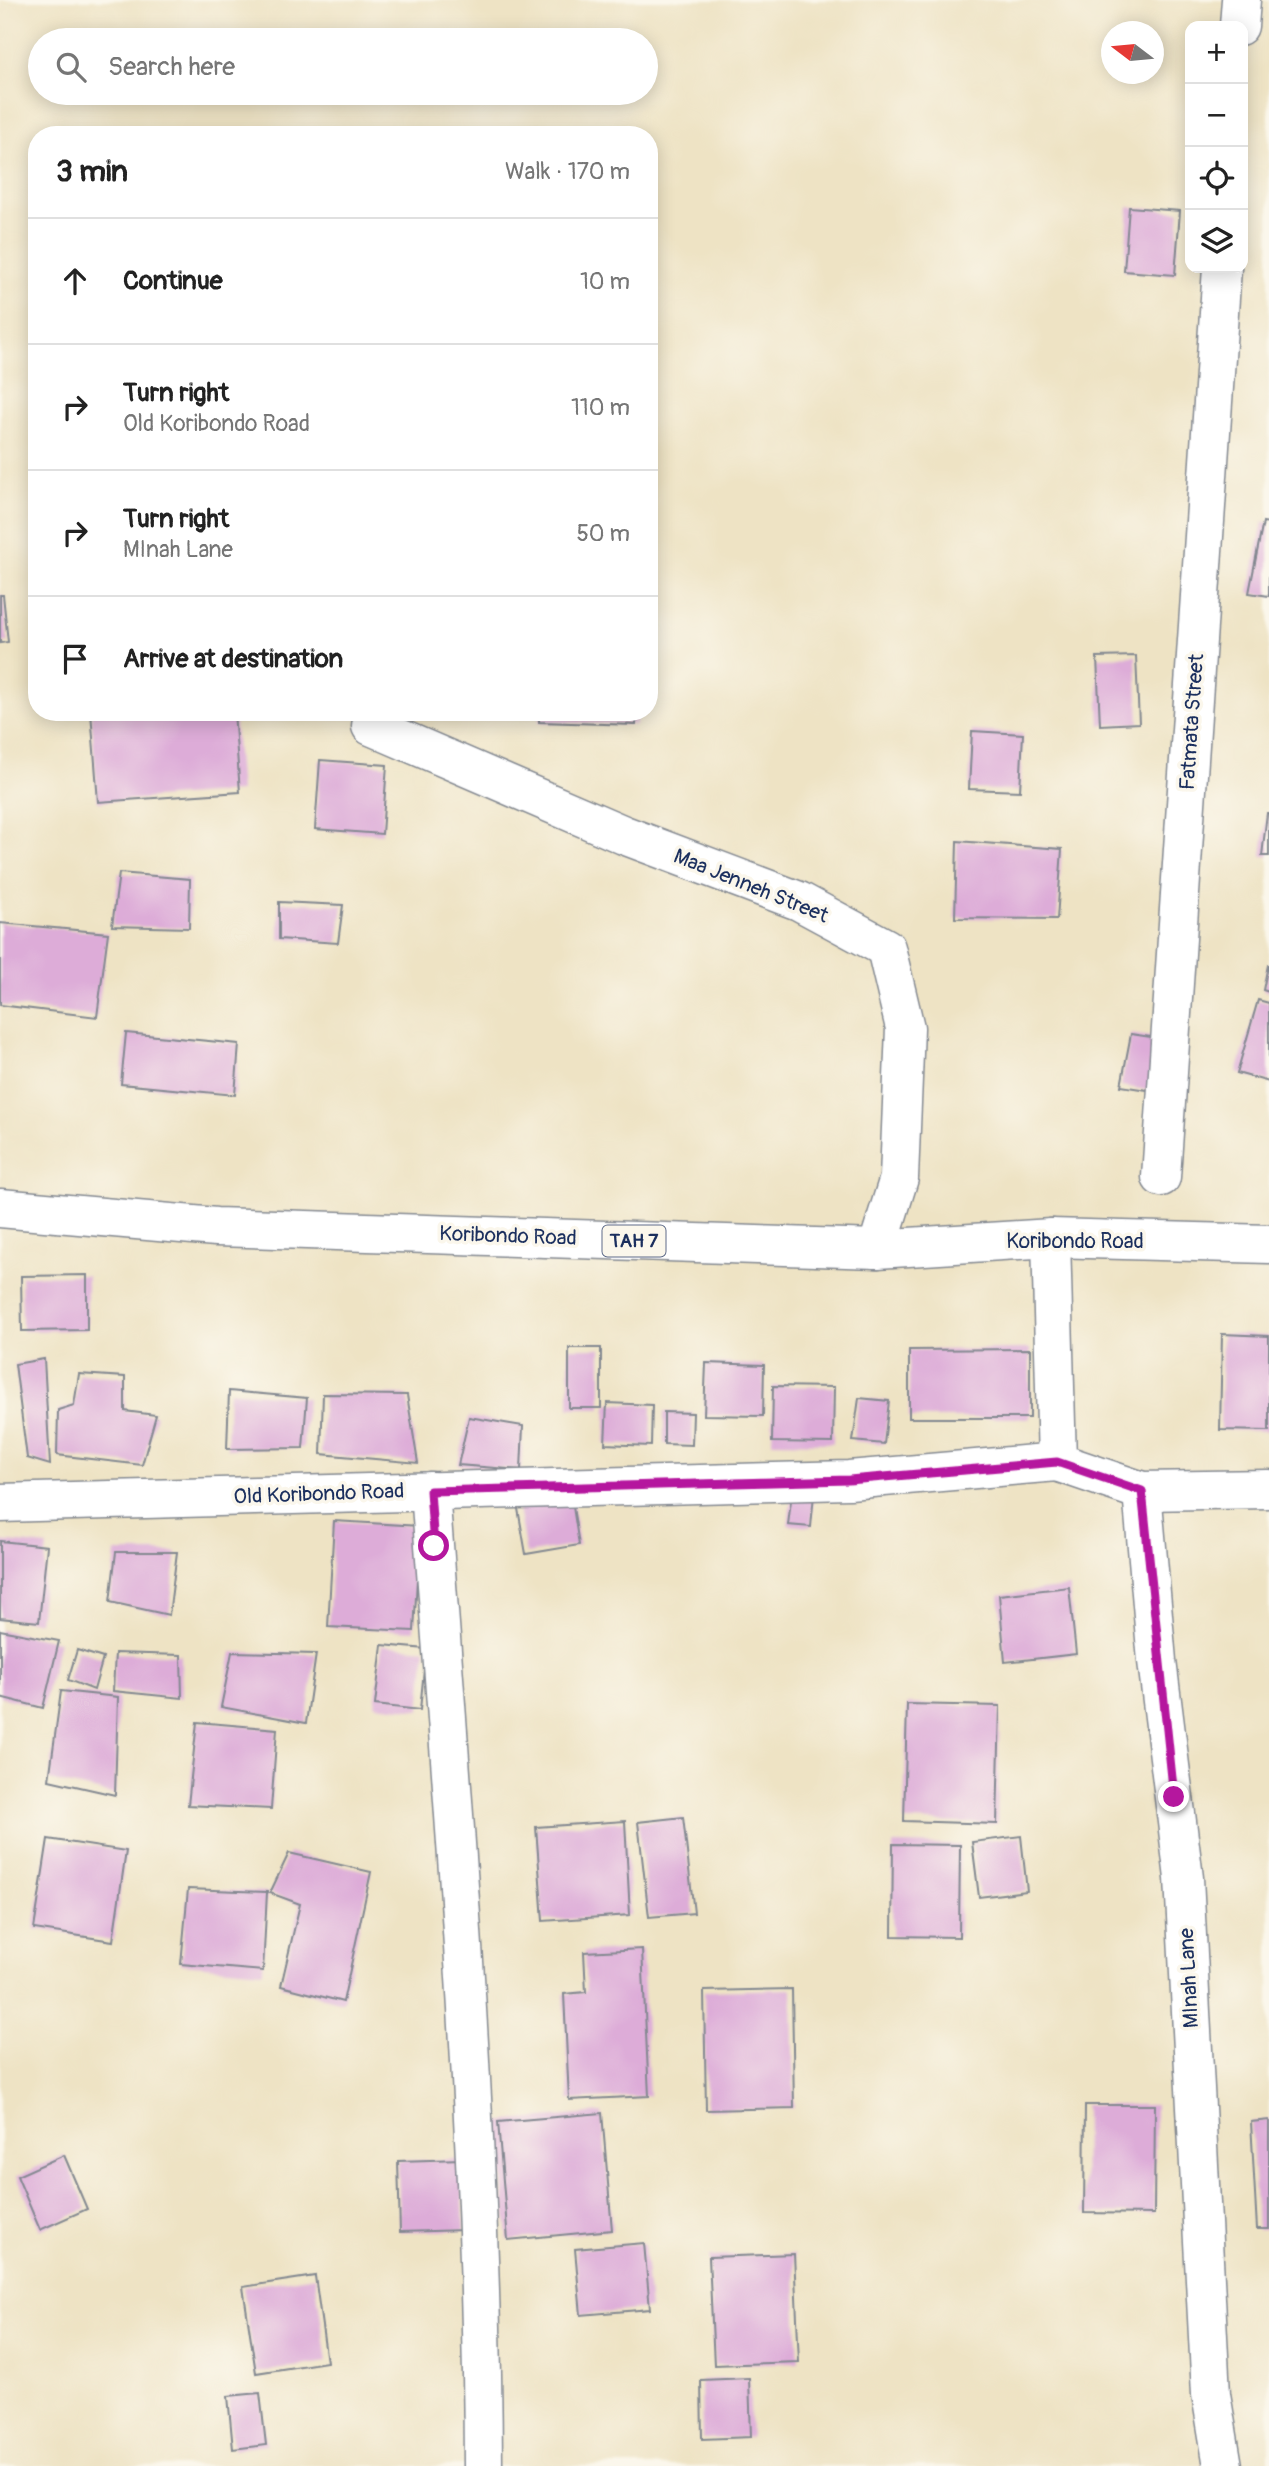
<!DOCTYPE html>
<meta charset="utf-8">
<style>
:root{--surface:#fff;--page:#f2f2f2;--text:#222;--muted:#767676;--line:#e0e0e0}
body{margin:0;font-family:Pangolin,sans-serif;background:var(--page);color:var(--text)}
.controls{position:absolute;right:21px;top:21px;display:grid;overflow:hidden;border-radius:14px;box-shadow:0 4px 18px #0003}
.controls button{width:63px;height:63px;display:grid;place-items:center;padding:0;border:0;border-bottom:2px solid var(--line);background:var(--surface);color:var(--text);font:35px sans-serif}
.compass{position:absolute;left:1101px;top:21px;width:63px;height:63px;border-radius:50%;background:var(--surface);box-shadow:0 4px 18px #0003;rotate:286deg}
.stop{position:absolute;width:21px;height:21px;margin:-16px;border:5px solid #b5179e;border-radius:50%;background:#fff}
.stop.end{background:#b5179e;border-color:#fff;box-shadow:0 2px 7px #0008}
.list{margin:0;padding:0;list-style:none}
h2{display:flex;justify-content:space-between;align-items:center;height:91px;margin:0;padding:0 28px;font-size:30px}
h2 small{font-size:23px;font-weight:400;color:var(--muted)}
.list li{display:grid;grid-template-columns:46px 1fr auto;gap:21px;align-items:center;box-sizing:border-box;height:126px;padding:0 28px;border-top:2px solid var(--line)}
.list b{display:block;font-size:26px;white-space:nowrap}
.list p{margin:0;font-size:23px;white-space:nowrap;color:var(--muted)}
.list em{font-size:23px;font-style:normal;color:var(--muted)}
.icon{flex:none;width:38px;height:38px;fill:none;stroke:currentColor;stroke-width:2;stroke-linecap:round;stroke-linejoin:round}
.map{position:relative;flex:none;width:1269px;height:2466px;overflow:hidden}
.search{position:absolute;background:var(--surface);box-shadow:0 4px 18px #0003;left:28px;top:28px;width:630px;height:77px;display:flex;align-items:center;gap:18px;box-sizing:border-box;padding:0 24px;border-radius:38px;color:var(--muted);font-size:26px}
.panel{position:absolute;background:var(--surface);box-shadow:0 4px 18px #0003;left:28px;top:126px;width:630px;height:595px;border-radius:28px}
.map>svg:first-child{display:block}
</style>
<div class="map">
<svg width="1269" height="2466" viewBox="0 0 1269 2466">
<rect width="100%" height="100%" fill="#fbf7ec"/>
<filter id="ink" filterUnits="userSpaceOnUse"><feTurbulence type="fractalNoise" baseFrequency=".0143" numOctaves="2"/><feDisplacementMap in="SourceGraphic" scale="14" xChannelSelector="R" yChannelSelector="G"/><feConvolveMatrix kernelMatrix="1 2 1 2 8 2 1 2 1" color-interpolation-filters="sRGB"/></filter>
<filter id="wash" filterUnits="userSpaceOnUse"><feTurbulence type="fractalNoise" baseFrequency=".00686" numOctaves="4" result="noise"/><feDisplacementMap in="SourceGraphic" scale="28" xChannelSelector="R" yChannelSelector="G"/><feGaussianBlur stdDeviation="1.57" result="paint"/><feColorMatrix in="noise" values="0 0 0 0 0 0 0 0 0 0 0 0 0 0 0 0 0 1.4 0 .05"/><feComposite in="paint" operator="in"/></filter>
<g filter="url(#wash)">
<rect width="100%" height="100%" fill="#eee3c4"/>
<g id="blocks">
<!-- building -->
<g fill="#ddacd8">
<polygon points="1129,207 1180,211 1175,275 1124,271"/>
<polygon points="1263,522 1269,523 1269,596 1249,593"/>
<polygon points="0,595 3,595 8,642 0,643"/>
<polygon points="1136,656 1139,723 1100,725 1097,657"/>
<polygon points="91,712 234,712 240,792 98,802"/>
<polygon points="539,712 637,712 636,725 539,722"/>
<polygon points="972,731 1023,734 1020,791 969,789"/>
<polygon points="320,760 387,765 382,834 315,829"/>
<polygon points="1267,813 1269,813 1269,856 1262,856"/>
<polygon points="957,841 1062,849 1057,919 955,918"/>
<polygon points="119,873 190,879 189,928 112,926"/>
<polygon points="279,902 343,905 338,943 279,939"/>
<polygon points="0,923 108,933 97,1017 0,1005"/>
<polygon points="1268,965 1269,965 1269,992 1263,990"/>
<polygon points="1258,1000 1269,1003 1269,1082 1237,1073"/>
<polygon points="126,1033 239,1044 235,1095 121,1084"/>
<polygon points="1131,1034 1164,1039 1154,1091 1121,1086"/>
<polygon points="87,1275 87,1330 22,1331 21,1276"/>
<polygon points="1222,1334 1269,1336 1269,1431 1220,1430"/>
<rect x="569" y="1348" width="32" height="60"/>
<polygon points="1030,1349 1030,1418 909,1418 909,1350"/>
<polygon points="44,1359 50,1465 27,1458 15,1364"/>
<polygon points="706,1363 764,1365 763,1416 704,1415"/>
<polygon points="79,1374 125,1377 125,1411 156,1415 142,1465 57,1455 58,1410 74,1405"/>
<polygon points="773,1386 834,1387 833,1443 772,1442"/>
<polygon points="229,1391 307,1398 303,1448 227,1449"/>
<polygon points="323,1394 407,1395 418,1463 321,1454"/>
<polygon points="859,1398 889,1401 884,1444 853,1441"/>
<polygon points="607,1403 652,1405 651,1446 605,1444"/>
<polygon points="664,1412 693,1413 692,1445 664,1444"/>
<polygon points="469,1417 523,1426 521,1470 458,1465"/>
<polygon points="792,1492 814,1494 811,1527 788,1525"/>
<polygon points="571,1494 579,1545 526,1554 517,1503"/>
<polygon points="334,1521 420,1526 414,1631 328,1627"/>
<polygon points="0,1541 47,1546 39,1622 0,1618"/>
<polygon points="116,1552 177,1552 169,1615 110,1602"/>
<polygon points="1069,1587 1076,1654 1005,1662 999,1595"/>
<polygon points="0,1630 59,1641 43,1708 0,1697"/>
<polygon points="382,1645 426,1649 420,1710 375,1705"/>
<polygon points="77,1650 103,1658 94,1690 68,1680"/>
<polygon points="232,1652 316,1654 306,1723 221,1707"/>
<polygon points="115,1653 181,1655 182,1698 113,1691"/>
<polygon points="61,1691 118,1697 115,1795 49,1780"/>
<polygon points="907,1704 1000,1706 997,1824 904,1821"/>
<polygon points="197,1722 277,1729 271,1809 188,1805"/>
<polygon points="683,1817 694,1913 649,1917 638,1822"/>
<polygon points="625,1821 630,1915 543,1921 536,1827"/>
<polygon points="1021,1836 1027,1891 979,1897 972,1842"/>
<polygon points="48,1839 126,1851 113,1941 34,1929"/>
<polygon points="893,1844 960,1845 959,1937 892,1936"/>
<polygon points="289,1853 371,1872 343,2002 281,1986 300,1904 270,1893"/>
<polygon points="188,1889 267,1892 263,1971 181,1964"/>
<polygon points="642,1949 649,2096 569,2100 564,1994 586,1992 584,1952"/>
<polygon points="792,1989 794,2108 706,2110 704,1991"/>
<polygon points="1085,2105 1155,2105 1154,2214 1084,2213"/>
<polygon points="602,2113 612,2230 508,2240 498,2122"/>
<polygon points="1269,2120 1269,2229 1257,2229 1251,2122"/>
<polygon points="64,2155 87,2209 40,2230 17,2176"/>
<polygon points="462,2159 464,2230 400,2232 398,2161"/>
<polygon points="644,2243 650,2309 581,2315 575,2249"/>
<polygon points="794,2254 799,2362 714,2365 709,2257"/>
<polygon points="315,2276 327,2362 256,2373 243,2287"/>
<polygon points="749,2378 751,2437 702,2439 701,2380"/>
<polygon points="260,2393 266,2445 233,2449 228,2396"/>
</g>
</g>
</g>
<g filter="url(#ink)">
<use href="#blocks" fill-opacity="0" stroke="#848991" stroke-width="2"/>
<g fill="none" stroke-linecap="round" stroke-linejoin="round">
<!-- street casing -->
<g stroke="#848991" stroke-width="41">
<g id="street">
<polyline points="1239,26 1241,0"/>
<polyline points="371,726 624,835 799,901 886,948 905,1028 899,1178 877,1249"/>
<polyline points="1161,1177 1222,268"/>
<polyline points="1051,1238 1057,1462 1142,1491 1269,1489"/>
<path d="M430,1491C454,1816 482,2140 483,2466"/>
<polyline points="1142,1491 1157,1661 1184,1878 1211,2394 1223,2466"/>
<polyline points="0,1503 849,1480 1057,1462"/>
</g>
</g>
<!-- highway casing -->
<g stroke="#848991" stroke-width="41">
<polyline id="highway" points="0,1208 216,1227 877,1249 1051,1238 1269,1244"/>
</g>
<!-- street -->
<use href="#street" stroke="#fff" stroke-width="38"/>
<!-- highway -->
<use href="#highway" stroke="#fff" stroke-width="38"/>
</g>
</g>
<g fill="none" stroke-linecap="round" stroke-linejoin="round" filter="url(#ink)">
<!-- route -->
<polyline stroke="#b5179e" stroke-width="9" points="434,1546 430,1491 849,1480 1057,1462 1142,1491 1174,1797"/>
</g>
<g text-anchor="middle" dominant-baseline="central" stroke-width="7" stroke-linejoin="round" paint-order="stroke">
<!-- shield labels -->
<rect fill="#fbf7ec" stroke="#5e6b89" stroke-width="2" x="602.5" y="1225.5" width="63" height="31" rx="5"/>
<g font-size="19" font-weight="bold" fill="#1b2f5e">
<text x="634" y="1241">TAH 7</text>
</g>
<!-- street labels -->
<g font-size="21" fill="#1b2f5e" stroke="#fbf7ec">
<text transform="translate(1192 722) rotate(-86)">Fatmata Street</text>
<text transform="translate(751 886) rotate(22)">Maa Jenneh Street</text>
<text transform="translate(508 1236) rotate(2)">Koribondo Road</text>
<text x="1075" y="1241">Koribondo Road</text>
<text transform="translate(319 1494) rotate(-2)">Old Koribondo Road</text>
<text transform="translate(1189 1978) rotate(-93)">MInah Lane</text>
</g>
</g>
</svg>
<div class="controls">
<button>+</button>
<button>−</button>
<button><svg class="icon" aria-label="locate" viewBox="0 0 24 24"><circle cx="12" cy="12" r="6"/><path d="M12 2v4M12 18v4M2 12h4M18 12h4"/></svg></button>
<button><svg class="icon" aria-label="layers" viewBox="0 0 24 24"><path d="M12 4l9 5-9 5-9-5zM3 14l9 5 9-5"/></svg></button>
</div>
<svg class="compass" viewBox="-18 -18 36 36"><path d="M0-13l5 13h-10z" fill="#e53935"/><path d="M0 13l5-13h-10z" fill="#767676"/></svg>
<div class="stop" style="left:434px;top:1546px"></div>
<div class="stop end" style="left:1174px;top:1797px"></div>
<div class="search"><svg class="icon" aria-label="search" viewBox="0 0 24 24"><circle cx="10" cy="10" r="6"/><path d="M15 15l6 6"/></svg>Search here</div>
<section class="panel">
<h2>3 min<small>Walk · 170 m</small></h2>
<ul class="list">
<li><svg class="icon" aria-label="ahead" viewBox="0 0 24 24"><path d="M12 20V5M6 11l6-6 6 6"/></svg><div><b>Continue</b></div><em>10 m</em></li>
<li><svg class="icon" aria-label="right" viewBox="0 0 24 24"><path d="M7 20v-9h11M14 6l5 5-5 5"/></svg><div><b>Turn right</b><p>Old Koribondo Road</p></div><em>110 m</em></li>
<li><svg class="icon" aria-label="right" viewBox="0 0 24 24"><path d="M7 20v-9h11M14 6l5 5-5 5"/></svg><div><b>Turn right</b><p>MInah Lane</p></div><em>50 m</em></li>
<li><svg class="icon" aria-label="arrive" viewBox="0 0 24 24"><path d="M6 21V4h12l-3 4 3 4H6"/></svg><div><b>Arrive at destination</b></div></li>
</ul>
</section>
</div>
